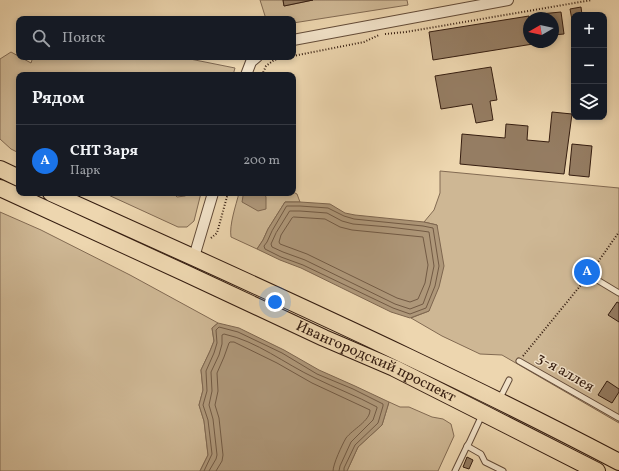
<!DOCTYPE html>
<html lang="ru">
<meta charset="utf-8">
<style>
:root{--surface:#171b24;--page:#242831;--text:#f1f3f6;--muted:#9ea1a6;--line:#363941;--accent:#1a73e8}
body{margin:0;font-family:Vollkorn,serif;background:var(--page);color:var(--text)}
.controls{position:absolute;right:12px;top:12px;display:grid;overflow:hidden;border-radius:8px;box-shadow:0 2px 6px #0003}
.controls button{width:36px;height:36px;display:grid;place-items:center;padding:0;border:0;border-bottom:1px solid var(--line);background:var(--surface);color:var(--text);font:20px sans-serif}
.compass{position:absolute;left:523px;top:12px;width:36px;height:36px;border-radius:50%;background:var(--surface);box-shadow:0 2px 6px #0003;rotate:261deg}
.you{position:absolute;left:275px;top:302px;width:14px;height:14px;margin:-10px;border:3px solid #fff;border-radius:50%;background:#1a73e8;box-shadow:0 0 0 6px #1a73e833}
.badge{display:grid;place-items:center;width:26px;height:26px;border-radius:50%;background:var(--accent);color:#fff;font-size:13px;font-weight:700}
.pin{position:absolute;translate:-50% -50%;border:2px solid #fff;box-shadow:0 1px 4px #0006}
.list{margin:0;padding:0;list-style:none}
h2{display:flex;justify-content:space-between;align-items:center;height:52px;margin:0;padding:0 16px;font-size:17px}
h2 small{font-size:13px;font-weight:400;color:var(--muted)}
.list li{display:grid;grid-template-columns:26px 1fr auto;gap:12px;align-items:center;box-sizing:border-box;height:72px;padding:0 16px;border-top:1px solid var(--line)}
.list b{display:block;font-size:15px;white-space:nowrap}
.list p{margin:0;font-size:13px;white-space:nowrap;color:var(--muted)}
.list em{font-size:13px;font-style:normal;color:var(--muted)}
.icon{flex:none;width:22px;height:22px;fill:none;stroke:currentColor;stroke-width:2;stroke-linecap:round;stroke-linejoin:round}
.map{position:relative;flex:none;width:619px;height:471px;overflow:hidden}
.search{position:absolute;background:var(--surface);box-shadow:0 2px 6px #0003;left:16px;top:16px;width:280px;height:44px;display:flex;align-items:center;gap:10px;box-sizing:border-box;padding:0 14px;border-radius:8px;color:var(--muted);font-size:15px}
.panel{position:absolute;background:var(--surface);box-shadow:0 2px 6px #0003;left:16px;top:72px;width:280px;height:124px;border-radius:8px}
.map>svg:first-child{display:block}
</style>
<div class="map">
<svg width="619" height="471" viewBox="0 0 619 471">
<rect width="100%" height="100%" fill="#edd6af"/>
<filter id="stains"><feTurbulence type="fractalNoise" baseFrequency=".005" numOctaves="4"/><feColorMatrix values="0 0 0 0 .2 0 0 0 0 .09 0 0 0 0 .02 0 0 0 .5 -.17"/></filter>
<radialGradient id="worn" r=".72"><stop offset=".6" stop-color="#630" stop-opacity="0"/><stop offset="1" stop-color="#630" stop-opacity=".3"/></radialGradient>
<!-- green -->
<g fill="#ceb794" stroke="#826a52">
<polygon points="260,0 283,0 284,6 313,0 407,0 408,5 293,23 293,19 266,19"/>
<polygon points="11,52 31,63 33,57 180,57 235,68 233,75 19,75 19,153 11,149 0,139 0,59"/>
<polygon points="440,171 619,188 619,423 502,355 480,354 442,336 411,318 429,311 437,225 424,222 434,210 440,193"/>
<path d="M293,192L297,194L300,202H285L268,229L263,240L257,249L231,237C229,225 236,205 239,193H245L243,196L264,193H262Z"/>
<polygon points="104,193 173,193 177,197 185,196 190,193 201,193 194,221 187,227 178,227"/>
<polygon points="0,212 41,230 130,275 218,323 212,328 214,341 210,351 201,370 203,390 199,405 204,421 208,455 200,471 0,471"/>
<polygon points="389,402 400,407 409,407 432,417 443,419 451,424 454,436 438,471 347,471 358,447 382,425"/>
</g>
<!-- water -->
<g fill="#ae9779" stroke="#7e664f">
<polygon points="245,193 264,193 266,197 266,209 258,211 251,207 242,202 243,196"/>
<polygon points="285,202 300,202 330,204 345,213 355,215 424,222 437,225 444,266 439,287 429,311 410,318 391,312 301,268 280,260 257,249 263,240 268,229"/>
<polygon points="218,323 239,328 284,350 319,370 355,386 389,402 382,425 358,447 347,471 200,471 208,455 204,421 199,405 203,390 201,370 210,351 214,341 212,328"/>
</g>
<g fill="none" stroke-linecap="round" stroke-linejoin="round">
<!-- shore -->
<g stroke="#725a44" stroke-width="1">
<polygon points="287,206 300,206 328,208 344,216 354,219 423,226 433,228 439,266 435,286 426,308 410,314 393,308 303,265 281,257 265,249 264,246 267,242 272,231"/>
<polygon points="290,211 300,211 327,213 342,221 353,224 389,227 422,231 429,232 434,266 430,285 423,304 410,309 395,304 305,260 283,252 272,247 271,244 276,233"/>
<polygon points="294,217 325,219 340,227 352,230 423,237 428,265 425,283 418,299 410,302 397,298 307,254 280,244 279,242 281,235 292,218"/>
<polyline points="204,471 212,454 208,420 203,405 207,391 206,371 214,353 217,343 216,330 219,327 238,332 282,353 317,374 353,389 383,404 383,406 378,423 355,445 344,468 344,471"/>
<path d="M209,471L216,459L217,455L213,419L209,405L212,391L211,372L219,355L222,344V335L224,334C257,341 285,364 315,378C335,388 357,396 377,407V408L373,420L351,442L340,466L339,471"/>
<path d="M216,471L222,461L223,455L219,418L215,405L218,391L217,373L224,357L229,343L230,342H234L277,363L312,383L370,410C370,421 353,429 346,438C342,445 333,464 333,471"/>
</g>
</g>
<!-- building -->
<g fill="#957d63" stroke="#351d10">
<polygon points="283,0 313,0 284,6"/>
<polygon points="581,7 582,15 574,15 574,20 572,20 570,9"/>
<polygon points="561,12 564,34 553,35 553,18 540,18 540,14"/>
<polygon points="529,16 529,42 533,42 533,44 433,60 429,32"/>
<polygon points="491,67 497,100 490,101 493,120 476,123 472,104 441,109 435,76"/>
<polygon points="552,112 572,114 564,174 460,164 462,134 505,138 506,124 528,126 527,140 549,142"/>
<polygon points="572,144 592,146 589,177 569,175"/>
<polygon points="617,302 619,303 619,322 608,315"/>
<polygon points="607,381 619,389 619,392 612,403 598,395"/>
<polygon points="467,457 473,460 469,469 463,467"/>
</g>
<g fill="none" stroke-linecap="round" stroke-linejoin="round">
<!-- service casing -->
<g stroke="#634b38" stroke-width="7">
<g id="service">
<polyline points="589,275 619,293"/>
<polyline points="519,361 619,418"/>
<polyline points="499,400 509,380"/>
<polyline points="467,446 481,454 485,462 503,471"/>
<polyline points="455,471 467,446 469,443 482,415"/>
</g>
</g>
<!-- minor casing -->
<g stroke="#634b38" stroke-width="12">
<g id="minor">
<polyline points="293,40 508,0"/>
<polyline points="246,75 251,62 257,57"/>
<polyline points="194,257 213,193"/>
</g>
</g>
<!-- trunk casing -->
<g stroke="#351d10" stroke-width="18">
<g id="trunk">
<polyline points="0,169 19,178"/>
<path id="s1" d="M0,188L185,273L324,338L394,368L483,413L597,471"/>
<path d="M51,193C99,215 147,236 195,258C338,323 480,389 619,462"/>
</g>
</g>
<!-- path -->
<g stroke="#351d10" stroke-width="2" stroke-dasharray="1 2" stroke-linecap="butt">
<polyline points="385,34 406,32 592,0"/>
<polyline points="293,56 364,42 379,35"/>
<polyline points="262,75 266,66 274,60 288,57"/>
<polyline points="211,238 217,233 228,193"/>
<polyline points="593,269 619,232"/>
<polyline points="523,356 585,280"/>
</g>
<!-- service -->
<use href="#service" stroke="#f3e4cb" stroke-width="5"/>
<!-- minor -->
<use href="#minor" stroke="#f3e4cb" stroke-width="10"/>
<!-- trunk -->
<use href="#trunk" stroke="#edd6af" stroke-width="16"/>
</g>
<g text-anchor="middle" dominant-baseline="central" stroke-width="3" stroke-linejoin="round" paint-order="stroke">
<!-- street labels -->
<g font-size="15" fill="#351d10" stroke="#f3e4cb">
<text stroke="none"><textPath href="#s1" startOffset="414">Ивангородский проспект</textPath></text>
<text transform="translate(565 373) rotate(30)">3-я аллея</text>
</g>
</g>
<rect width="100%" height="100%" filter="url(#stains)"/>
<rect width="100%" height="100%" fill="url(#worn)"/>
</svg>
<div class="controls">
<button>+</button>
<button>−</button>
<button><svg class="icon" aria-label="layers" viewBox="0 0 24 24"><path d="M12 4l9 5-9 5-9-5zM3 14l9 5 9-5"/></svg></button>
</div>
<svg class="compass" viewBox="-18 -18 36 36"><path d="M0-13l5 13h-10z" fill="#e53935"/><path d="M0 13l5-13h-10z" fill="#9ea1a6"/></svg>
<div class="you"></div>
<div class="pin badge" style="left:587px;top:272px">A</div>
<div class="search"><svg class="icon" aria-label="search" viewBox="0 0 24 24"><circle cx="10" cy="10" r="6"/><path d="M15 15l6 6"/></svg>Поиск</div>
<section class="panel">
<h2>Рядом<small></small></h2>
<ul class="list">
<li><span class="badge">A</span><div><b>СНТ Заря</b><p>Парк</p></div><em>200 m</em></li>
</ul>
</section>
</div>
